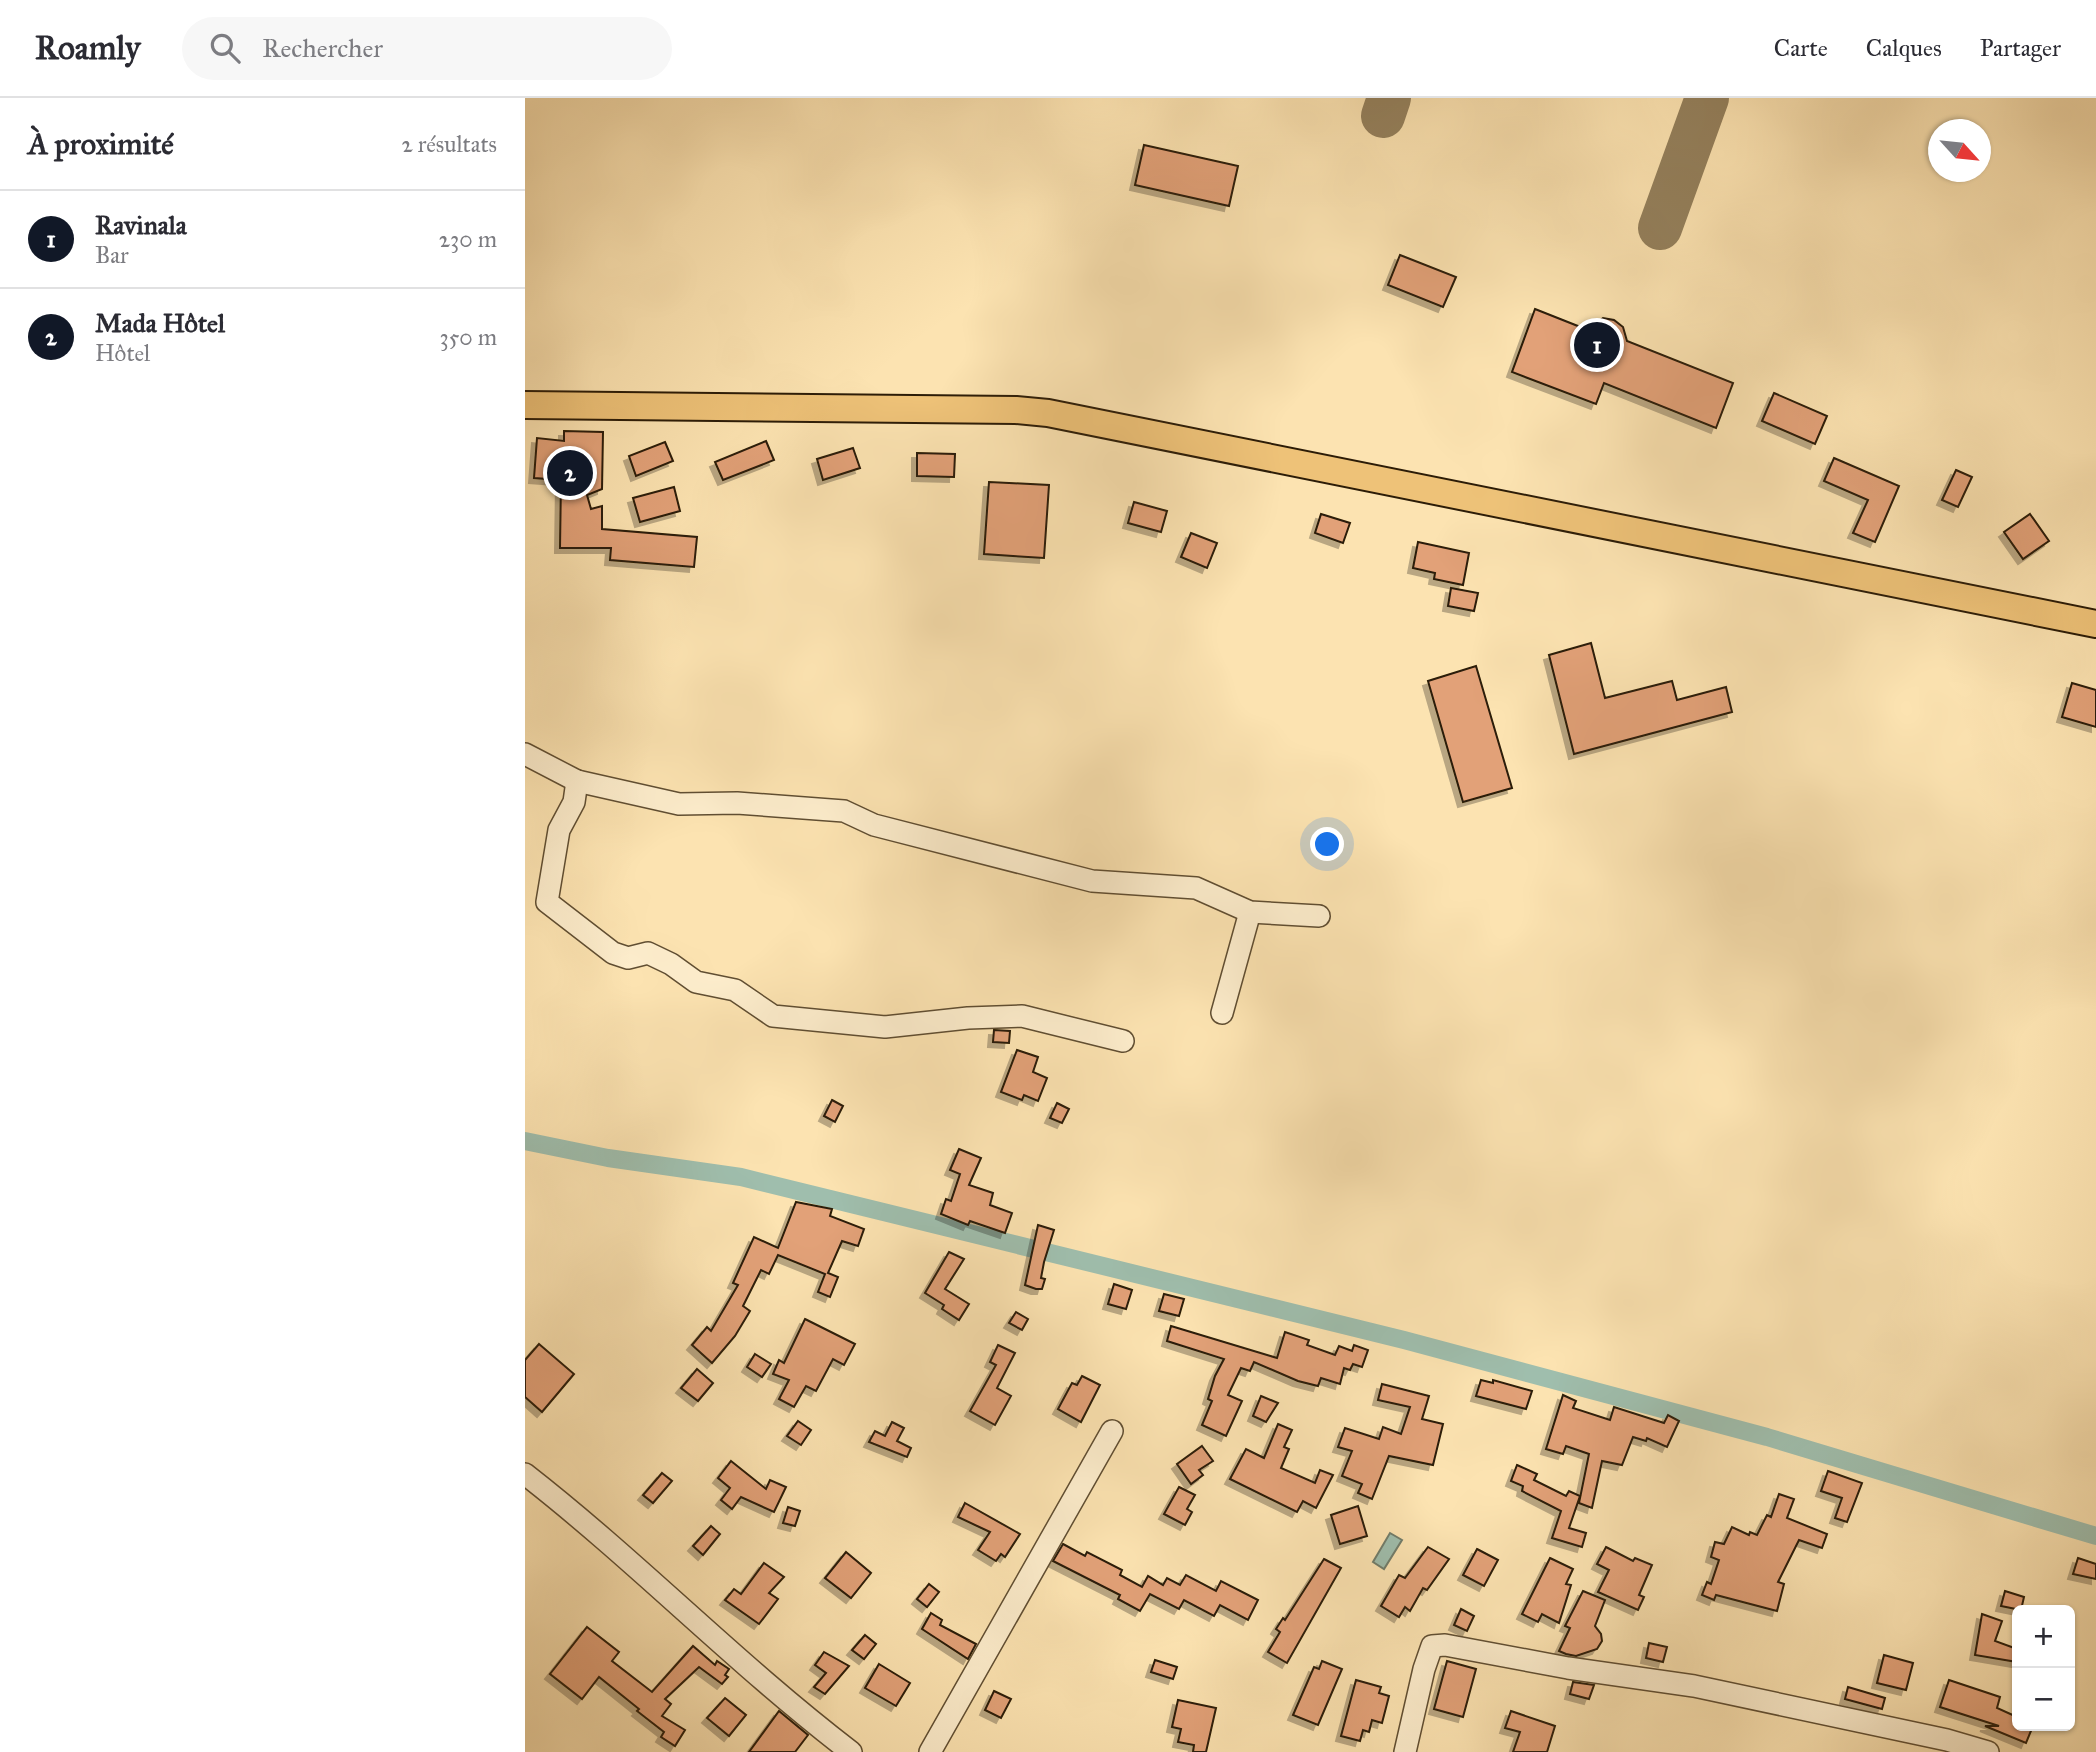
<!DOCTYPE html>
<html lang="fr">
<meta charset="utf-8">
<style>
:root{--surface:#fff;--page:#f7f7f7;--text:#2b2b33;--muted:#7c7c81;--line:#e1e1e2;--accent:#111827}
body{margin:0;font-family:"IM FELL Great Primer",serif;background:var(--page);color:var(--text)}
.controls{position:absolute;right:21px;bottom:21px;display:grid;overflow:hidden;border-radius:10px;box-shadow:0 2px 5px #0004}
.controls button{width:63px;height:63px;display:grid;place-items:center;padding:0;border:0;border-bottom:2px solid var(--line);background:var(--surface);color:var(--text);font:35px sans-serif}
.compass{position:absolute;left:1403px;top:21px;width:63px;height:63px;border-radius:50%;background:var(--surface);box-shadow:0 2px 5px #0004;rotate:117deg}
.you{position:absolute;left:803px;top:747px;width:24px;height:24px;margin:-18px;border:5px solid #fff;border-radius:50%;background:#1a73e8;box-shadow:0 0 0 10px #1a73e833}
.badge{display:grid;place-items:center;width:46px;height:46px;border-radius:50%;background:var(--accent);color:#fff;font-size:23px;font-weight:700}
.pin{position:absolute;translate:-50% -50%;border:4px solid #fff;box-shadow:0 2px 7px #0006}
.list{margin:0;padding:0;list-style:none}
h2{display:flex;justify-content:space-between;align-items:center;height:91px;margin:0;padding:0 28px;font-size:30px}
h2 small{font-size:23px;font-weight:400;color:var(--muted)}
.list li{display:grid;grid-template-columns:46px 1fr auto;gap:21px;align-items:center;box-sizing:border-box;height:98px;padding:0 28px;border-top:2px solid var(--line)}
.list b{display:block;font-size:26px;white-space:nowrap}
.list p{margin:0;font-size:23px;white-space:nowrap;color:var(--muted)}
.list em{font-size:23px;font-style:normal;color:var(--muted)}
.icon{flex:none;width:38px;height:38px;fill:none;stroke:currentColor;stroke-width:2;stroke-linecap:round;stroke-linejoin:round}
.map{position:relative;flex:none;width:1571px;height:1654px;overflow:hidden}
header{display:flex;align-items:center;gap:42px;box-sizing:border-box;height:98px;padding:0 35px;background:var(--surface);border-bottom:2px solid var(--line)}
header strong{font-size:33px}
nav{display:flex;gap:38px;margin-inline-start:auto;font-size:24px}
.search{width:490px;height:63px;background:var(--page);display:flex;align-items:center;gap:18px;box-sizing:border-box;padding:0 24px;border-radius:38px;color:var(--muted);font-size:26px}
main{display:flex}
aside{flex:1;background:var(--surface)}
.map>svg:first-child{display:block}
</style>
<header>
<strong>Roamly</strong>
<div class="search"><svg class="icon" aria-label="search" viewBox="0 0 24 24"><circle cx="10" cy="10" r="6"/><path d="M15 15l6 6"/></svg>Rechercher</div>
<nav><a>Carte</a><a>Calques</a><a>Partager</a></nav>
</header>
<main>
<aside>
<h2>À proximité<small>2 résultats</small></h2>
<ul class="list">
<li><span class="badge">1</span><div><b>Ravinala</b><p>Bar</p></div><em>230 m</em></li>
<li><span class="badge">2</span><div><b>Mada Hôtel</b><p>Hôtel</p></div><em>350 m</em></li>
</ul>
</aside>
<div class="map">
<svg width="1571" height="1654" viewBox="0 0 1571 1654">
<defs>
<filter id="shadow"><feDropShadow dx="-5" dy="5" stdDeviation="0" flood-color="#0004"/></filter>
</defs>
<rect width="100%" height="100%" fill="#fce3b1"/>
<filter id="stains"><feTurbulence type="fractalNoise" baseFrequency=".00286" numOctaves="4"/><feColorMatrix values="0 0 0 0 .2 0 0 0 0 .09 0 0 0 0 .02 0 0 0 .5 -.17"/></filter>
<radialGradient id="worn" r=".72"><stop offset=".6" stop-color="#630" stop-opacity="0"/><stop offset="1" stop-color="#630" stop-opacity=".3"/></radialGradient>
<!-- water -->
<polygon fill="#9fbead" stroke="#717d6b" stroke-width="2" points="865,1435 877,1442 859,1471 848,1464"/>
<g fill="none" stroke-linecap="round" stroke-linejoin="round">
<!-- canal -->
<polyline stroke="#9fbead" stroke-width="18" points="0,1043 83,1060 216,1079 879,1242 1242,1339 1571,1438"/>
<!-- taxiway -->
<g stroke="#94805c" stroke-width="44">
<polyline points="858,18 864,0"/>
<polyline points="1135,130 1182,0"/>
</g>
</g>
<!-- building -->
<g fill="#e2a178" stroke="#2c1c07" stroke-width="2" filter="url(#shadow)">
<polygon points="619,47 713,68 704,108 610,87"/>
<polygon points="875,157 931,179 918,209 863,187"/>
<polygon points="1010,211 1063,232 1078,220 1089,222 1098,229 1102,243 1208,285 1191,330 1079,285 1071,306 987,274"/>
<polygon points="1249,295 1302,318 1290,346 1237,323"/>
<polygon points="39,333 78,334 77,391 62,397 66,411 77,408 77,431 172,439 169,469 85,462 86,450 35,450 36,382 9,380 12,340 39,343"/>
<polygon points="241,343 249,362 198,382 190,364"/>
<polygon points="140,344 148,363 111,378 104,358"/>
<polygon points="328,350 335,370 298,382 292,361"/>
<polygon points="392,355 430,356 429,379 392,378"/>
<polygon points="1309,360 1374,388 1350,444 1328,435 1343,402 1299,383"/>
<polygon points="1431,372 1447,379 1433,409 1417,402"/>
<polygon points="464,384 524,387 519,460 459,456"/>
<polygon points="149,389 155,413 115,424 108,400"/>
<polygon points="609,404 642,413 636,434 603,425"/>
<polygon points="796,416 825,425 818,445 790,435"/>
<polygon points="1505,416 1524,443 1498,461 1479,434"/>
<polygon points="666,435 692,445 682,470 656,459"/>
<polygon points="893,444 944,455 938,487 909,481 910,475 888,470"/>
<polygon points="926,490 953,495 949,513 923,508"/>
<polygon points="1066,545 1080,600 1147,583 1152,602 1201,589 1207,614 1049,656 1024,557"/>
<polygon points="951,568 987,690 938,704 903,583"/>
<polygon points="1547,585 1571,592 1571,629 1537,619"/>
<polygon points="469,932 485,933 484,945 468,944"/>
<polygon points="492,952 513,959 508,974 522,980 513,1003 499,997 497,1002 476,994"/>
<polygon points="307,1002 318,1008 310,1024 299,1018"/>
<polygon points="532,1005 544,1011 537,1025 525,1020"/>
<polygon points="434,1051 456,1060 444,1087 468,1095 465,1107 487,1115 480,1135 445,1123 443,1127 416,1116 421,1101 426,1103 435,1076 425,1072"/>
<polygon points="271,1104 307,1111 305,1118 339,1131 333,1148 317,1143 303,1175 313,1179 305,1199 293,1194 300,1176 253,1157 244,1176 236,1172 218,1208 225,1213 210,1238 187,1265 167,1247 182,1229 186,1233 213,1187 208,1185 229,1139 253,1150"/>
<polygon points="513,1127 529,1132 519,1164 516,1180 520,1181 517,1191 511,1191 500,1187"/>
<polygon points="424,1154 439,1161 420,1191 444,1206 434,1222 417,1211 419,1207 400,1195"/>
<polygon points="589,1186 607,1192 601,1211 583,1206"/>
<polygon points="639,1196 659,1201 654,1218 634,1213"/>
<polygon points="491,1214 503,1221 497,1232 484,1225"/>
<polygon points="280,1221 330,1246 319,1267 308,1261 291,1293 281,1288 269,1309 254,1301 264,1282 248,1276 254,1262 259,1265"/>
<polygon points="646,1228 752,1260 760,1234 784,1242 782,1247 810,1257 814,1248 827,1253 829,1247 843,1252 837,1269 828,1266 825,1272 819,1270 815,1286 796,1280 793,1288 773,1283 729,1264 725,1273 716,1270 703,1297 717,1303 701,1338 677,1327 687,1303 683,1301 690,1278 699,1261 642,1243"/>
<polygon points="14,1246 49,1276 17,1314 0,1299 0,1262"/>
<polygon points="473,1247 490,1255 472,1290 486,1298 470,1327 445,1313 471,1267 465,1264"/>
<polygon points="230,1256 246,1266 237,1279 222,1269"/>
<polygon points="172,1271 188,1285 173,1303 156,1290"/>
<polygon points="557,1278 575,1287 556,1324 533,1311 547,1285 552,1287"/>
<polygon points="956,1282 968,1285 968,1282 1007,1293 1001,1311 951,1298"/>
<polygon points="857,1286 904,1298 897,1321 918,1326 908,1367 864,1358 847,1401 833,1395 837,1386 817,1378 827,1353 813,1349 820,1330 854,1341 858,1329 876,1336 885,1309 853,1302"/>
<polygon points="1038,1297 1051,1303 1048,1310 1085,1322 1089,1309 1139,1325 1143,1317 1154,1323 1142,1349 1122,1340 1121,1343 1108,1339 1097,1367 1077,1363 1067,1410 1054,1405 1064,1356 1041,1348 1038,1356 1021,1351"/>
<polygon points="736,1298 753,1305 741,1324 728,1318"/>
<polygon points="273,1323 286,1332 276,1347 262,1338"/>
<polygon points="367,1324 379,1330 372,1343 386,1350 382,1359 344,1344 350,1333 360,1338"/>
<polygon points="753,1326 767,1332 759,1349 764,1351 756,1370 790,1385 795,1372 808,1377 791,1410 778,1403 772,1414 705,1381 721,1351 739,1360"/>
<polygon points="677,1348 688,1363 674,1372 678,1377 666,1386 652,1366"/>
<polygon points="206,1363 241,1391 245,1382 261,1389 249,1414 216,1399 207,1411 196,1402 205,1390 193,1380"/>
<polygon points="992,1367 1012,1376 1009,1382 1041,1398 1044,1393 1055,1398 1044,1430 1061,1435 1057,1449 1027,1440 1036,1413 997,1393 998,1388 986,1383"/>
<polygon points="1303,1373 1337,1385 1322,1424 1310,1420 1317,1400 1296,1393"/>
<polygon points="137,1375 147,1383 128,1405 118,1397"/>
<polygon points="654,1389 670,1397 662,1411 667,1414 660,1427 639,1416"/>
<polygon points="1254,1396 1269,1401 1262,1420 1302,1436 1297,1450 1274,1442 1253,1484 1259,1486 1252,1513 1191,1497 1189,1502 1177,1497 1182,1484 1186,1486 1194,1462 1186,1459 1190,1444 1199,1446 1207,1429 1224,1437 1225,1434 1232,1437 1242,1417 1246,1419"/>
<polygon points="440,1405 495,1436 480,1459 476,1456 471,1463 453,1452 465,1434 433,1419"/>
<polygon points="833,1408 842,1438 815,1446 806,1417"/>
<polygon points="263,1409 275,1413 270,1428 258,1425"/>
<polygon points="186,1428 195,1436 178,1457 168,1448"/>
<polygon points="538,1446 560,1458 562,1454 597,1472 595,1477 617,1489 623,1478 638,1487 642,1480 655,1487 661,1477 691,1493 696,1483 733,1502 723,1522 695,1507 689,1518 659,1502 654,1511 625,1496 615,1513 593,1501 595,1497 528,1463"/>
<polygon points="903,1449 924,1461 902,1492 898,1490 885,1513 880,1509 874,1519 856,1508 874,1477 880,1480"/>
<polygon points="1081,1449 1108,1463 1110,1460 1127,1467 1114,1497 1119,1499 1113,1512 1073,1494 1084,1472 1072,1466"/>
<polygon points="952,1451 973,1462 959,1488 938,1477"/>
<polygon points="321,1454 346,1475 326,1500 300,1480"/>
<polygon points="1025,1460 1048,1471 1041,1486 1046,1487 1034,1525 1017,1516 1013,1524 997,1516"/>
<polygon points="1553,1460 1571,1466 1571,1481 1548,1476"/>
<polygon points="799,1461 816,1470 762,1565 743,1554 755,1534 751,1531 758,1520 760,1522"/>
<polygon points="239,1465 259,1479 244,1495 253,1501 234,1526 200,1502 209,1491 216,1496"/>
<polygon points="404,1486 414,1494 402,1509 392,1501"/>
<polygon points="1058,1493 1080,1502 1070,1528 1076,1536 1077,1543 1072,1551 1051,1558 1041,1556 1034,1553 1045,1530 1040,1528"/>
<polygon points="1480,1493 1499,1499 1496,1512 1476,1508"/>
<polygon points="936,1511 949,1518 942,1533 929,1527"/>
<polygon points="406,1515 417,1522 415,1527 451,1546 443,1561 397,1531"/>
<polygon points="1457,1516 1477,1523 1470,1543 1492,1551 1492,1564 1450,1557"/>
<polygon points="62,1529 94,1554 87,1563 127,1594 168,1548 190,1567 192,1563 204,1571 200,1577 203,1579 197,1586 174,1569 140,1601 146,1606 137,1618 160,1632 150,1648 136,1639 139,1634 112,1613 114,1611 74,1579 57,1601 25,1576"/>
<polygon points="340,1537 351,1546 339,1561 327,1552"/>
<polygon points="1124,1545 1142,1549 1138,1564 1121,1560"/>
<polygon points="299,1554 324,1568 300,1596 289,1589 301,1575 290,1567"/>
<polygon points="1359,1557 1388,1565 1381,1592 1352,1585"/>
<polygon points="630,1562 652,1569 648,1581 626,1574"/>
<polygon points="797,1563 817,1571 793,1627 768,1617 789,1569 794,1571"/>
<polygon points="922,1563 951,1571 938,1619 909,1611"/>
<polygon points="354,1566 385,1585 371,1608 340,1590"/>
<polygon points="831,1582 856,1589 854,1595 864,1598 857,1625 847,1622 844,1634 838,1632 835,1643 816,1638"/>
<polygon points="1424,1582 1475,1599 1472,1610 1492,1619 1492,1628 1508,1628 1501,1645 1460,1628 1474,1628 1415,1609"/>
<polygon points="1048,1584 1069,1587 1064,1601 1045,1596"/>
<polygon points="1323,1589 1360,1600 1357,1611 1320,1601"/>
<polygon points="469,1593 486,1601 476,1620 460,1612"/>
<polygon points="200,1600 221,1617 204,1638 182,1620"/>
<polygon points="653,1602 691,1610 681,1654 668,1654 669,1647 653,1644 656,1631 647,1629"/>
<polygon points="254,1613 283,1637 270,1654 224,1654"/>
<polygon points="986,1613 1030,1628 1022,1654 988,1654 995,1634 980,1630"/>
</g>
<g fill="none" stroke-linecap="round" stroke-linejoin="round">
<!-- minor casing -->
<g stroke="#604e32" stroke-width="24">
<g id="minor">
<polyline points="0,656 52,683 154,706 212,705 319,713 349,727 567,783 671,790 725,814 794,818"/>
<polyline points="52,683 49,704 34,732 22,804 88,855 103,860 123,855 146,866 171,884 210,892 248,918 360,929 443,920 497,918 598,943"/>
<polyline points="697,915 725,814"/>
<path d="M0,1376C113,1464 212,1567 326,1654"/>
<polyline points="405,1654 587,1333"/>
<polyline points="880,1654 899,1571 907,1548 920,1547 1043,1570 1169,1588 1422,1642 1463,1654"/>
</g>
</g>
<!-- major casing -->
<g stroke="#2c1c07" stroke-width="30">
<polyline id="major" points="0,307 491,312 523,315 1571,526"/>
</g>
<!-- minor -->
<use href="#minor" stroke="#fdedcc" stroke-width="21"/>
<!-- major -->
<use href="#major" stroke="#eec278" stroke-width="26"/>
</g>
<rect width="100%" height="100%" filter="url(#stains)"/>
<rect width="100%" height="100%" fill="url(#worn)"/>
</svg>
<div class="controls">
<button>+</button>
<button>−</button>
</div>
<svg class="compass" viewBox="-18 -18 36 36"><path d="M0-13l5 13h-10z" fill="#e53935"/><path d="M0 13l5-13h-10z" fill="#7c7c81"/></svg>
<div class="you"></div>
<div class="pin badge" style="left:1072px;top:247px">1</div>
<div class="pin badge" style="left:45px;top:375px">2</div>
</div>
</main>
